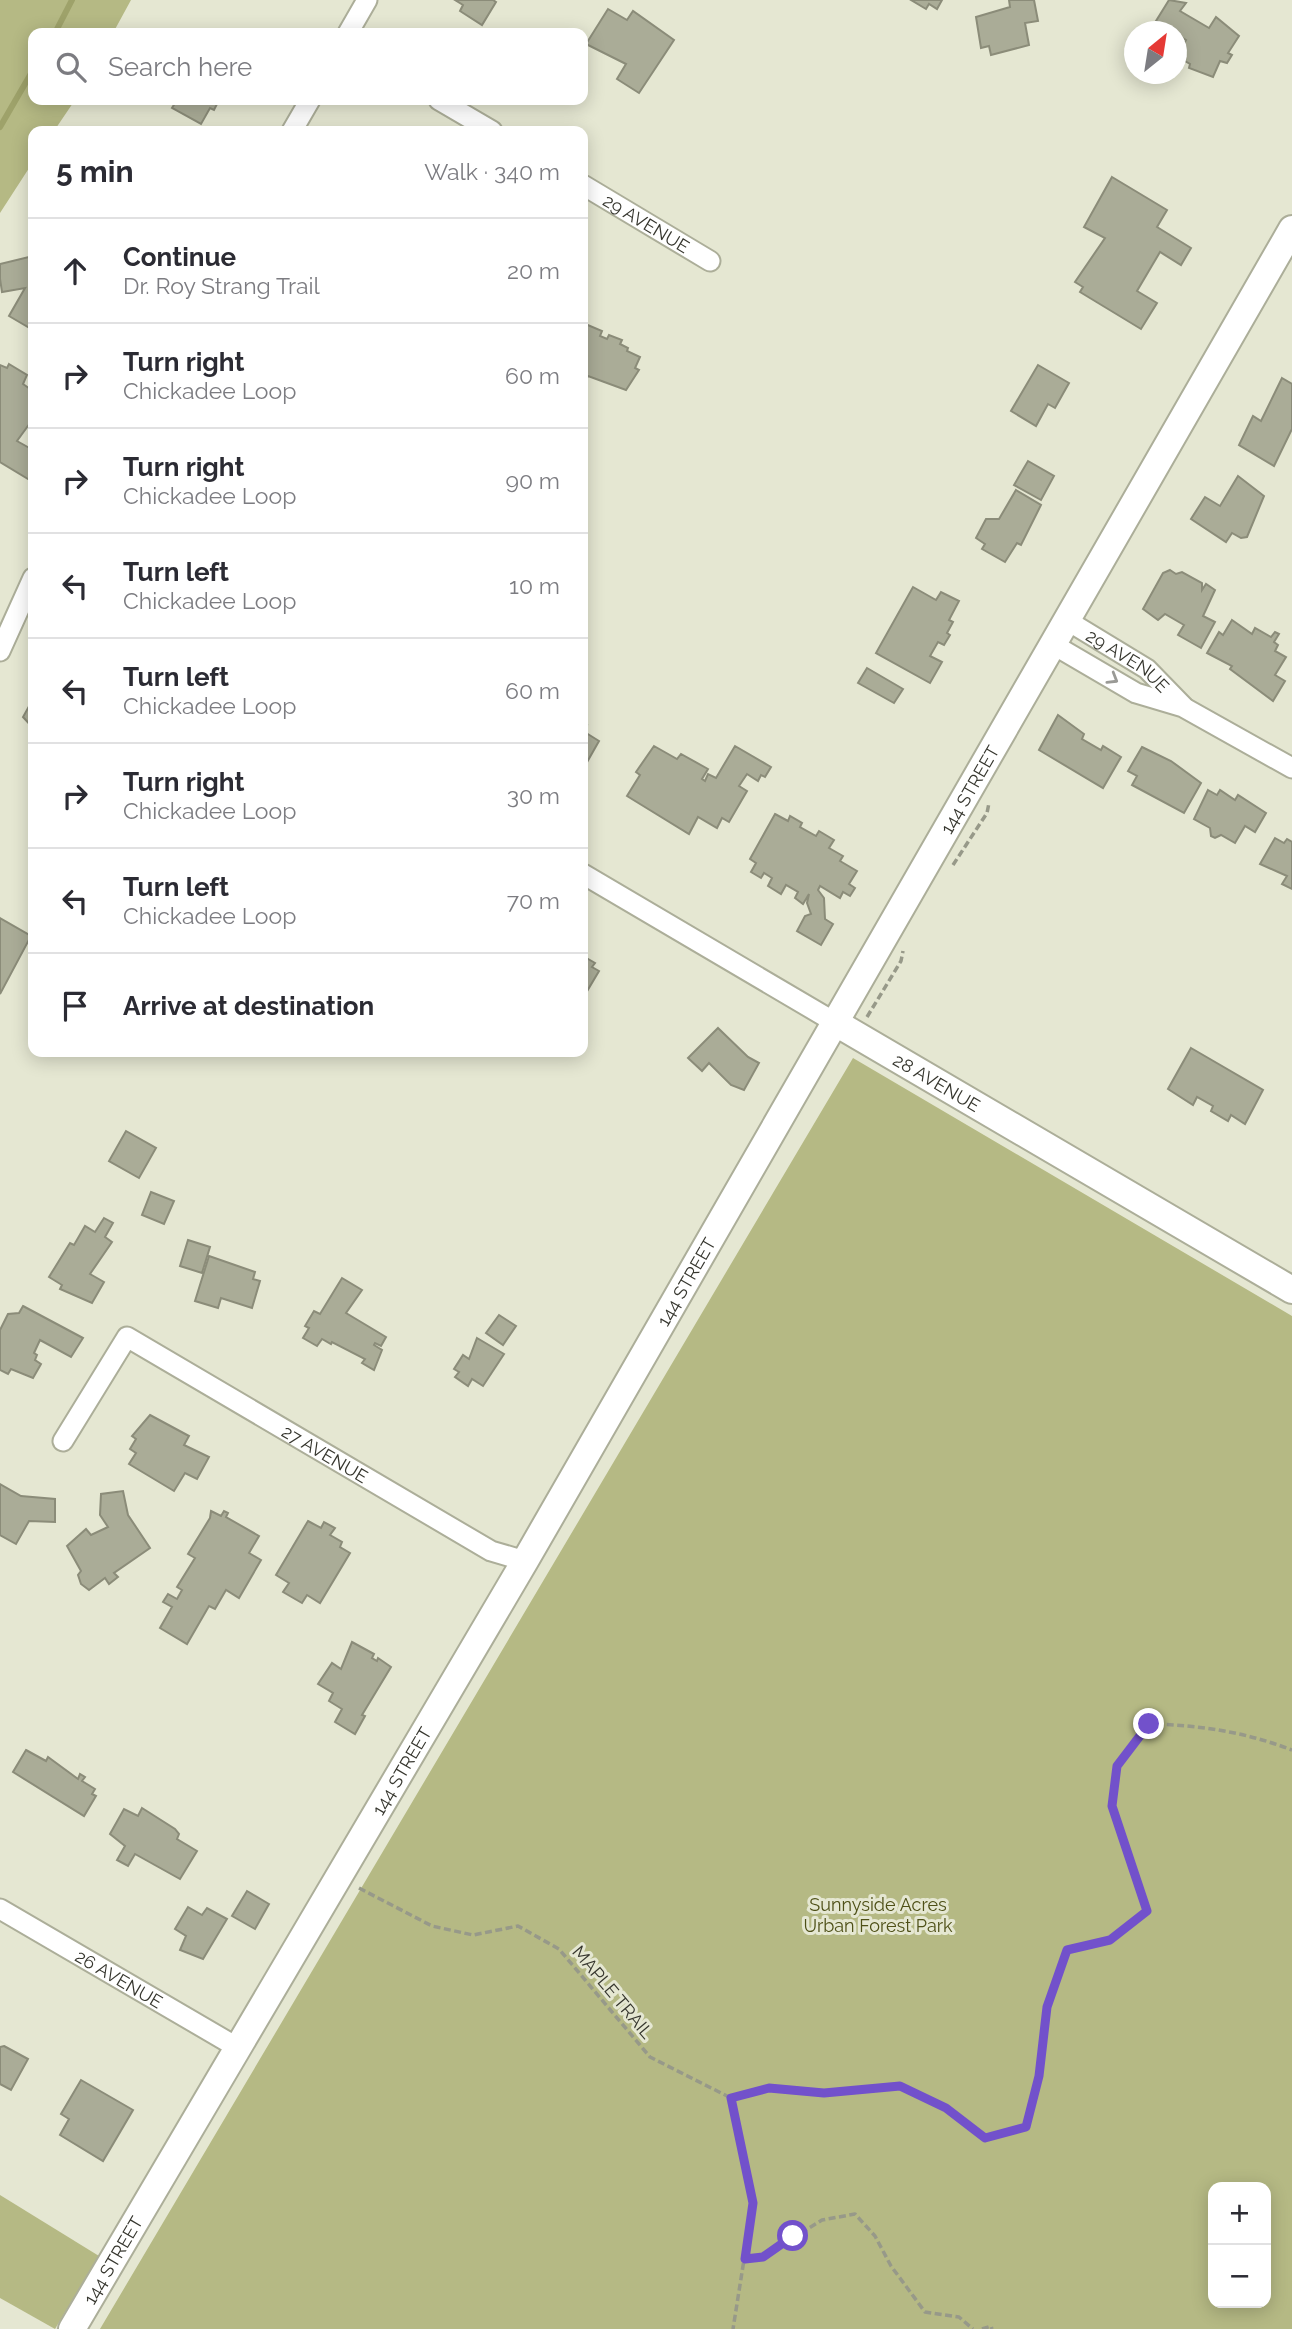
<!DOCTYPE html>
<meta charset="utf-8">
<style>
:root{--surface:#fff;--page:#f2f2f3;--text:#2b2b33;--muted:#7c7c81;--line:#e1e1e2}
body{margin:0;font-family:Raleway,sans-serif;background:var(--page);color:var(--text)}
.controls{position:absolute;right:21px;bottom:21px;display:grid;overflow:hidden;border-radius:14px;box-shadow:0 4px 18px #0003}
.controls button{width:63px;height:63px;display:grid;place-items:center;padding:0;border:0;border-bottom:2px solid var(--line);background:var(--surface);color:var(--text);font:35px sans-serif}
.compass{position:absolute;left:1124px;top:21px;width:63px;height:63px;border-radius:50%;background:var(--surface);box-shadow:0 4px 18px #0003;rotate:30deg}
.stop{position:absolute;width:21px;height:21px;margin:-16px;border:5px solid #7251cb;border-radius:50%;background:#fff}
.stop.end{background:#7251cb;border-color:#fff;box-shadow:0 2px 7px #0008}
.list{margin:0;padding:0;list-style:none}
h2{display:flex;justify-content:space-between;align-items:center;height:91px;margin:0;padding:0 28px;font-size:30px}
h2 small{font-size:23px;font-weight:400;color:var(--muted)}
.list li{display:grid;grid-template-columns:46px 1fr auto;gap:21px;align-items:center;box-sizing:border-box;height:105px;padding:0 28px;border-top:2px solid var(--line)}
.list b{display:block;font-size:26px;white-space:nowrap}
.list p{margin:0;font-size:23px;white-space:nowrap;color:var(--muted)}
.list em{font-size:23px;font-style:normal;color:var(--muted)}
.icon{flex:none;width:38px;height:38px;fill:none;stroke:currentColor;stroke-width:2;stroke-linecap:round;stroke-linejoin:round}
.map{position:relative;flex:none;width:1292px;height:2329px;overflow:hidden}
.search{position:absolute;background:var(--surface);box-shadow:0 4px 18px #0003;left:28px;top:28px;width:560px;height:77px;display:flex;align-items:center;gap:18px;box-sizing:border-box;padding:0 24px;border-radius:14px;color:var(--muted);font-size:26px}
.panel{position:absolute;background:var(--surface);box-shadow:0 4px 18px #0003;left:28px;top:126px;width:560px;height:931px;border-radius:14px}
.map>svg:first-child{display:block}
</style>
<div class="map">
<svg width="1292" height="2329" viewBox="0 0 1292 2329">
<rect width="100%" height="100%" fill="#e5e7d2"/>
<!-- green -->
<g fill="#b5b984" fill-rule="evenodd">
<polygon points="0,0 131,0 113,33 33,33 33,100 75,100 54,131 33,131 33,162 0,213"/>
<path d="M853,1058L1292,1316V2329H100ZM1213,2187H1266V2303H1213Z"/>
<polygon points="0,2195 99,2256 55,2329 0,2298"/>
</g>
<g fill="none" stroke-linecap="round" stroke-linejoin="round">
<!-- stream -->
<g stroke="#9ea26a" stroke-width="6">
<polyline points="55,33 72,0"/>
<polyline points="0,127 33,70"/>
</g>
</g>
<!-- building -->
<g fill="#aaac97" stroke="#8b8c79" stroke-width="2">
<polygon points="455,0 493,0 496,2 482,25 460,11 463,5"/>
<polygon points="911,0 942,0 937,9 929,4 926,9"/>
<polygon points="1009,0 1034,0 1038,21 1025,23 1029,45 991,55 989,46 981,48 976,17 1010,7"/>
<polygon points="1169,0 1186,3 1180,11 1209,28 1216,17 1239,36 1228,53 1232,55 1227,63 1220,61 1213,77 1189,68 1190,64 1176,56 1186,40 1156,21"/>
<polygon points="608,9 627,20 633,11 674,40 639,93 617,79 626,64 586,44"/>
<polygon points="177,100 219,100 214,110 210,108 201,124 172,108"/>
<polygon points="1112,177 1167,210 1157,227 1191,248 1181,265 1160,252 1137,291 1157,303 1141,329 1080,292 1083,287 1075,282 1105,238 1084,227"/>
<polygon points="33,256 33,330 9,316 25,288 2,292 0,279 0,264"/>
<polygon points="583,323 602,331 600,336 607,339 609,335 622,340 620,344 628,348 627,351 640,357 635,368 639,370 626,390 588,376 585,381 583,380"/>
<polygon points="9,364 27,375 23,384 33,391 33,419 17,441 33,450 33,482 0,462 0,365 7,368"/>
<polygon points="1038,365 1069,383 1055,408 1048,404 1036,426 1011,411"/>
<polygon points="1282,378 1292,384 1292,429 1274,466 1239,445 1253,416 1261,421"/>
<polygon points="1028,461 1054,476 1041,500 1014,485"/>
<polygon points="1238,476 1264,496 1247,537 1241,538 1232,533 1226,542 1191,519 1205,497 1220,506"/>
<polygon points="1016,490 1041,505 1021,545 1017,543 1005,562 982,549 985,544 976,538 986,519 999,519"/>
<polygon points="1170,570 1176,574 1182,572 1202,583 1202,590 1206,584 1215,590 1203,616 1215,622 1201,648 1178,635 1184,625 1165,614 1158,620 1143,609 1163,573"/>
<polygon points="913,587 936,600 941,592 959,601 949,620 953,622 947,633 950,635 944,645 938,642 930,656 942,662 930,683 876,653"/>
<polygon points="1232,620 1252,634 1255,628 1271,637 1275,632 1279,634 1274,642 1278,645 1275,651 1286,657 1275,675 1285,681 1273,701 1230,669 1232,666 1207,653 1219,632 1223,635"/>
<polygon points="867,668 903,689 894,703 858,683"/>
<polygon points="33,699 33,728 23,717"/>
<polygon points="1058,715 1084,734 1082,739 1101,750 1103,746 1121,757 1103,788 1039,750"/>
<polygon points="583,722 587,725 583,731 599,741 586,764 583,762"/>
<polygon points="654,746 677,759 681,754 708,769 702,779 705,781 708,774 716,778 735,746 771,767 765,777 761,775 758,781 747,774 739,786 747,791 729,822 722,818 717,828 698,817 689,834 627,796 640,775 636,772"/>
<polygon points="1142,747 1171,761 1201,783 1184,813 1132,785 1137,776 1128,771"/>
<polygon points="1208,790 1217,795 1220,790 1235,800 1238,795 1266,813 1255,832 1245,826 1235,843 1221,835 1215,838 1211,836 1210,828 1194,819"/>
<polygon points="775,814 788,821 790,816 802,823 800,827 816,836 819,831 834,840 829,848 843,856 840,861 857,871 849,884 855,888 850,896 843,892 840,898 820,886 818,890 824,898 825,919 833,924 821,945 797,931 805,916 811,914 807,903 809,894 803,904 795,898 798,892 786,885 781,894 768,886 772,878 764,873 761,878 751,872 756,863 750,859"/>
<polygon points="1275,838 1284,843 1287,839 1292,842 1292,889 1282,884 1287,876 1260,864"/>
<polygon points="0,918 31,936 0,994"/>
<polygon points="583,956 595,963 592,967 599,971 583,998"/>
<polygon points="718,1028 748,1057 759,1063 744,1090 731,1085 709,1063 702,1071 688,1058"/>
<polygon points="1191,1048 1263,1090 1245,1124 1231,1115 1228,1121 1211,1111 1213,1106 1197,1097 1193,1105 1168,1089"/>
<polygon points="126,1131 156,1148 139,1178 109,1161"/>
<polygon points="151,1192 174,1201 164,1224 142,1215"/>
<polygon points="104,1218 113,1223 105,1237 112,1242 90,1274 104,1282 92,1303 60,1289 62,1285 49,1277 70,1243 74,1245 85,1226 95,1232"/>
<polygon points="188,1240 210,1247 202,1273 180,1266"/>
<polygon points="209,1256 255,1272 253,1279 260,1281 252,1308 221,1298 218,1308 195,1301"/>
<polygon points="342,1278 362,1290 346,1313 386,1337 381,1346 375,1343 374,1345 382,1350 374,1370 362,1363 365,1359 332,1342 331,1344 322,1339 317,1346 303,1338 309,1328 305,1326 314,1311 320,1314"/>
<polygon points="23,1306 83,1338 71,1357 40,1340 34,1353 37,1355 35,1360 41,1364 33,1378 11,1369 8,1374 0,1370 0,1330 8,1314 19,1313"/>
<polygon points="499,1315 516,1326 503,1345 486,1333"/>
<polygon points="477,1338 504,1354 483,1386 472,1379 468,1386 455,1377 459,1372 454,1369 463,1355 469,1359"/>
<polygon points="150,1415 189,1436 184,1445 209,1457 197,1479 185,1473 174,1491 129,1464 136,1453 130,1449 136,1439 132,1436"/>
<polygon points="0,1484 21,1496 55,1499 55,1522 29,1521 16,1544 0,1535"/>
<polygon points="123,1491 128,1515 150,1548 114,1573 118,1577 109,1584 105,1578 89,1590 81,1584 78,1575 81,1571 67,1546 86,1529 91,1535 108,1527 100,1515 101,1494"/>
<polygon points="211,1511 221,1516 224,1511 228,1513 226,1517 259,1536 249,1553 261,1560 239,1598 226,1590 215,1609 209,1606 187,1644 160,1628 172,1607 163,1602 168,1594 177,1599 182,1590 177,1587 195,1558 188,1554 210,1518"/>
<polygon points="308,1521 321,1528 324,1522 335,1528 330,1535 342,1542 340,1547 350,1553 320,1603 307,1595 302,1603 283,1592 289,1583 276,1575"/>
<polygon points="352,1642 374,1654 372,1658 377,1661 378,1658 391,1667 362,1715 365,1716 355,1734 335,1722 342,1709 329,1701 333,1693 318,1684 332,1663 341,1669"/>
<polygon points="26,1750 46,1761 48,1757 78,1779 80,1774 85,1777 82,1781 95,1789 92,1794 96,1796 84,1816 13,1772"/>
<polygon points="142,1808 175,1829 179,1834 177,1839 197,1851 180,1879 135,1854 128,1866 117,1860 125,1846 110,1834 124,1809 138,1816"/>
<polygon points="247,1891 269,1904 255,1929 232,1916"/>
<polygon points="188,1907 202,1915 207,1908 227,1919 203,1959 180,1950 186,1936 175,1929"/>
<polygon points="4,2046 28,2059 11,2090 0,2084 0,2047"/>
<polygon points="81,2080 133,2110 103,2161 60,2135 69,2119 61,2114"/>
</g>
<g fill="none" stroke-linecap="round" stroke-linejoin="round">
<!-- street casing -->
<g stroke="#acae99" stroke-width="23">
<g id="street">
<polyline points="348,33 367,0"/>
<polyline points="439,100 492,131"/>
<polyline points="292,131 310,100"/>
<path id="s1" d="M583,185L710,261"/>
<path id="s2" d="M1068,621L1147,669L1183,706"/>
<polyline points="1054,645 1136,693 1183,707 1292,768"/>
<polyline points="0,651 33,578"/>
<polyline points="583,874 836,1023"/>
<path id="s3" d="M63,1441L127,1337L491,1551L525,1561"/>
<path id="s4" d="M0,1909L240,2049"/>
</g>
</g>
<!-- secondary casing -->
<g stroke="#acae99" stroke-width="30">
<g id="secondary">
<path id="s5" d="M836,1023L1292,1290"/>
<path id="s6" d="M72,2329L525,1561L1292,229"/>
</g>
</g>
<!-- path -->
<g stroke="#979989" stroke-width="3.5" stroke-dasharray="7 3.5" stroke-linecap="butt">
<polyline points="953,865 987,813 989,803"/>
<polyline points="867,1017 901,961 903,951"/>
<polyline points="359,1888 432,1926 473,1935 518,1926 559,1949 650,2057 731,2098"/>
<path d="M731,2098L769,2088L824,2093L900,2086L946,2108L985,2138L1025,2127L1039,2076L1047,2007L1067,1949L1110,1940L1147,1911L1112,1806L1117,1766L1149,1724C1200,1725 1245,1732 1292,1750"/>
<polyline points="731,2098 753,2203 733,2329"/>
<polyline points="745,2259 763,2257 822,2220 855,2214 875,2236 891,2266 925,2312 959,2317 973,2329"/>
<polyline points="982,2329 991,2326 992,2329"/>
</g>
<!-- street -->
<use href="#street" stroke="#fff" stroke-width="19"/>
<!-- secondary -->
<use href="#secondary" stroke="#fff" stroke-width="26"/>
</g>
<!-- one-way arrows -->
<defs><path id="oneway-chevron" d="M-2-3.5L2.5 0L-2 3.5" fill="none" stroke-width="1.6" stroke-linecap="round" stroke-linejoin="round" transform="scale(1.75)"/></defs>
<use stroke="#9a9a96" href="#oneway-chevron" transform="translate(1113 679) rotate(31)"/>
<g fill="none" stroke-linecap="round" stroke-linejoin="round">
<!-- route -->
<polyline stroke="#7251cb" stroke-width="9" points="793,2236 763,2257 745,2259 753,2203 731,2098 769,2088 824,2093 900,2086 946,2108 985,2138 1026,2127 1039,2076 1047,2007 1067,1950 1110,1940 1147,1911 1112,1806 1117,1766 1149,1724"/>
</g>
<g text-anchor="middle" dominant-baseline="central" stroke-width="6" stroke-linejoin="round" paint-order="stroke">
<!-- street labels -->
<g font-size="18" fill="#36362e" stroke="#e5e7d2">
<text stroke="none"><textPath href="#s1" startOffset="74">29 AVENUE</textPath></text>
<text stroke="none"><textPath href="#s2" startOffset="72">29 AVENUE</textPath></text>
<text stroke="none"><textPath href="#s6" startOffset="1782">144 STREET</textPath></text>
<text stroke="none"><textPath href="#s5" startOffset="117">28 AVENUE</textPath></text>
<text stroke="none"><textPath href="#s6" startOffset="1214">144 STREET</textPath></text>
<text stroke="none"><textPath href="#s3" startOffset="352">27 AVENUE</textPath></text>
<text stroke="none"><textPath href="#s6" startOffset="648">144 STREET</textPath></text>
<text stroke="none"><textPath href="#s4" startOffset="138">26 AVENUE</textPath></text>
<text transform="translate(613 1992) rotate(50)">MAPLE TRAIL</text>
<text stroke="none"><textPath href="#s6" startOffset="80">144 STREET</textPath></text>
</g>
<!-- park labels -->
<g font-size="18" fill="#4e5017" stroke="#e5e7d2">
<text x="878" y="1904">Sunnyside Acres<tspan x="878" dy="21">Urban Forest Park</tspan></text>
</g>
</g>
</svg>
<div class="controls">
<button>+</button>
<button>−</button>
</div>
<svg class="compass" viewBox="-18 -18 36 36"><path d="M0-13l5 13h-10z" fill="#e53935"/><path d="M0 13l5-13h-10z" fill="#7c7c81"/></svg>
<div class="stop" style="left:793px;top:2236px"></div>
<div class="stop end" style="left:1149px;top:1724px"></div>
<div class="search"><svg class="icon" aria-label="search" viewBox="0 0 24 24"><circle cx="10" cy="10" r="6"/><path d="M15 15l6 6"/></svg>Search here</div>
<section class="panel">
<h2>5 min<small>Walk · 340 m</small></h2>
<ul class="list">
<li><svg class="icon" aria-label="ahead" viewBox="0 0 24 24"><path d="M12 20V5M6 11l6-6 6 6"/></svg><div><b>Continue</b><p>Dr. Roy Strang Trail</p></div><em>20 m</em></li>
<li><svg class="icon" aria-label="right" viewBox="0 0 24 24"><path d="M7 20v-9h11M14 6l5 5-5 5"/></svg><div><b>Turn right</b><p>Chickadee Loop</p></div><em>60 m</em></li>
<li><svg class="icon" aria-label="right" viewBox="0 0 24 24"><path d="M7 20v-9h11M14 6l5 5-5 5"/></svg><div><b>Turn right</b><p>Chickadee Loop</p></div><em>90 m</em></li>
<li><svg class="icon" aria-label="left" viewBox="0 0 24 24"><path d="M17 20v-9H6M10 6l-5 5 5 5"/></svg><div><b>Turn left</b><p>Chickadee Loop</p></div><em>10 m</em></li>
<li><svg class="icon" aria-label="left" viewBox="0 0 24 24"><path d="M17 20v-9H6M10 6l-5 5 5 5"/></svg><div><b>Turn left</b><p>Chickadee Loop</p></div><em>60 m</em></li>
<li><svg class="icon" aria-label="right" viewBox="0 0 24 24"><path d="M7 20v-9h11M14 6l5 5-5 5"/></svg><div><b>Turn right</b><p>Chickadee Loop</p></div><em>30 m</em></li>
<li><svg class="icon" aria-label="left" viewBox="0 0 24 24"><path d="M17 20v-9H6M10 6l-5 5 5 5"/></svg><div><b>Turn left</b><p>Chickadee Loop</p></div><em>70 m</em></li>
<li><svg class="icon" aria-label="arrive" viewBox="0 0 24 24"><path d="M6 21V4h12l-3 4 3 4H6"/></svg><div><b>Arrive at destination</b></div></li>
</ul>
</section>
</div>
